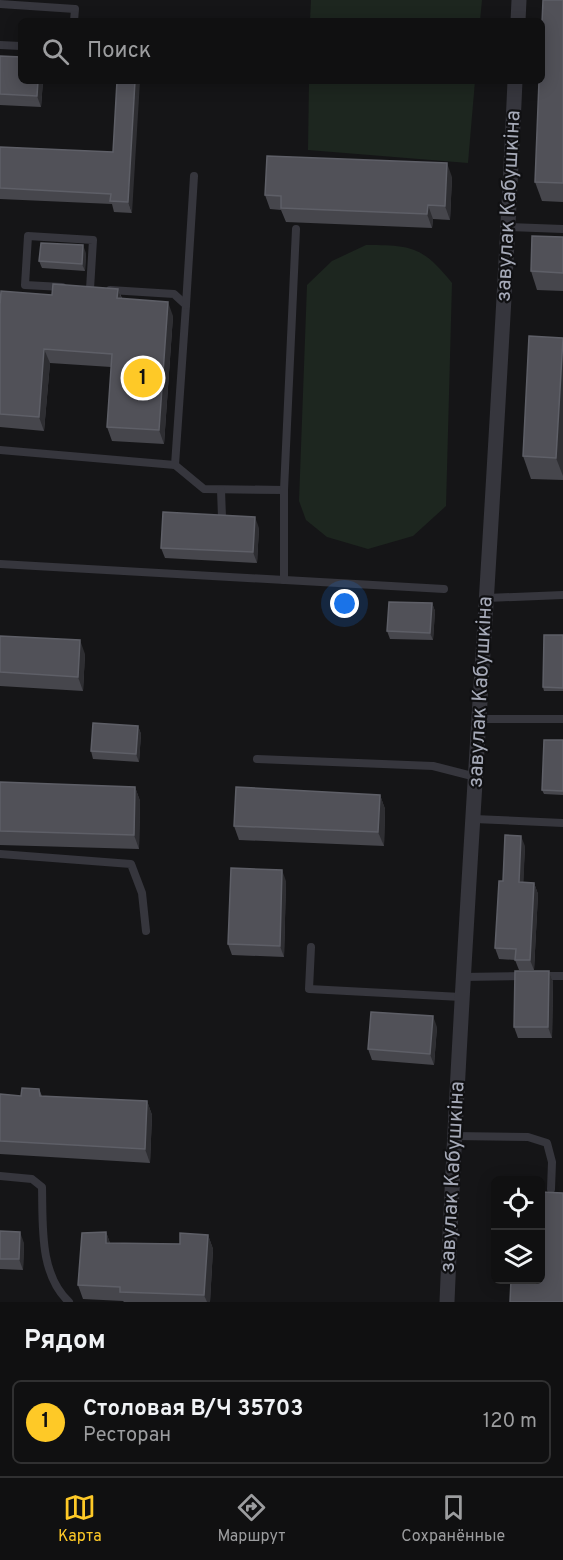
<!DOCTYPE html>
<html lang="ru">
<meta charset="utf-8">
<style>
:root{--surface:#101011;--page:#1e1e1f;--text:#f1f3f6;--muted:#9c9d9f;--line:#303031;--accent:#fec927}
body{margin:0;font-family:Overpass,sans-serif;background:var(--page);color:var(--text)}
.controls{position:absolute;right:18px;bottom:18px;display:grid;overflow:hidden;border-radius:9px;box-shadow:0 3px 15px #0003}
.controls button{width:54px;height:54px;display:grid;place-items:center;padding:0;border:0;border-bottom:2px solid var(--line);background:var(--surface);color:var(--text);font:30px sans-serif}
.you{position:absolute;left:345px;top:604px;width:21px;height:21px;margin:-15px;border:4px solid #fff;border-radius:50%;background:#1a73e8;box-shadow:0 0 0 9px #1a73e833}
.badge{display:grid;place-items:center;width:39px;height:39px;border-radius:50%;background:var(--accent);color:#111;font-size:20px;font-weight:700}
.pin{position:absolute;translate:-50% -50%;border:3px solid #fff;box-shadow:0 2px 6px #0006}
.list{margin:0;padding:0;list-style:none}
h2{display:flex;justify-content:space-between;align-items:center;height:78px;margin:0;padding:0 24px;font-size:26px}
h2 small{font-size:20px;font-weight:400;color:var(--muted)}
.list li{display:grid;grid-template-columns:39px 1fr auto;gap:18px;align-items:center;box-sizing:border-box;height:84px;margin:0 12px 12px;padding:0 12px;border:2px solid var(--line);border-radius:9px}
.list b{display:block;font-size:22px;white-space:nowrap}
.list p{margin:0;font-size:20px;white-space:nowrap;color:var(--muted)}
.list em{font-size:20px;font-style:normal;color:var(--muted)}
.icon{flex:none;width:33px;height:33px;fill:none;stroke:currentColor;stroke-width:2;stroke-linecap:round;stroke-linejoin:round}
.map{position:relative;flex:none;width:563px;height:1302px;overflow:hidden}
.search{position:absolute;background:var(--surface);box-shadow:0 3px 15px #0003;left:18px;right:18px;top:18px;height:66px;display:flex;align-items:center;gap:15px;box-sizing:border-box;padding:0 21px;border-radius:9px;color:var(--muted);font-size:22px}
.sheet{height:174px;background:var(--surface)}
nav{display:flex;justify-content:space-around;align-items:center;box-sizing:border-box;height:84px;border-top:2px solid var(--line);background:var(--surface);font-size:16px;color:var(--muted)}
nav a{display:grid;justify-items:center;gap:3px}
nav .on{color:var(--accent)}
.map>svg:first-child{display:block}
</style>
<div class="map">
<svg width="563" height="1302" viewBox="0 0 563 1302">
<rect width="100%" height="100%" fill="#151517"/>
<!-- green -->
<g fill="#1d261f">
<polygon points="311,0 482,0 480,21 310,21"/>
<polygon points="309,81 475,81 468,163 308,150"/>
<path d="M366,245C412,245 423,247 452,283L446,506L413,536L368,549L327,537L306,520L299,501L307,285L332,261Z"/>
</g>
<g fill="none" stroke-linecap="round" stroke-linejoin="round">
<!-- lane -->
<g stroke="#36363d" stroke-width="8">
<polyline points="0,4 75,9 74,21"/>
<polyline points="0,45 21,46"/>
<polyline points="509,227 563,229"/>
<polyline points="62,287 25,285 28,236 93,240 90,289"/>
<polyline points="110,290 174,294 186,305 175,465"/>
<polyline points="186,305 194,176"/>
<polyline points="0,450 175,465 204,489 284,490"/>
<polyline points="221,490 222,517"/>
<polyline points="0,564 444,589"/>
<polyline points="284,580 284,490 296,229"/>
<polyline points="487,598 563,595"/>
<polyline points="479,719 563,719"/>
<polyline points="257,759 433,766 476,777"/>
<polyline points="474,819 563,823"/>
<polyline points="0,854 131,864 142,893 146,931"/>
<polyline points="311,947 309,989 461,997"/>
<polyline points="542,976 563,976"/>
<polyline points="462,977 524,976"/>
<polyline points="454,1136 528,1137 547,1143 552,1162 551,1189"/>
<path d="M0,1176L32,1179L42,1187C43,1225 39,1274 69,1302"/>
</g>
<!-- street -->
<g stroke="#36363d" stroke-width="15">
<polyline points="518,21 519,0"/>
<path d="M447,1302C464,895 497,488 515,81"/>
</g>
</g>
<!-- wall -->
<g fill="#46464c">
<polygon points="563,0 563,202 542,201 535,182"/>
<polygon points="0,56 21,81 43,81 41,107 0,105"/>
<polygon points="0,147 113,152 132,213 114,212 112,204 0,199"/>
<polygon points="452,177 450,220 433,219 432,228 286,222 281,210 270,209 265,195"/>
<polygon points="563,237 563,291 537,290 531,271"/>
<polygon points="86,253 85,271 42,268 39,261"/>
<polygon points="118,289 122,298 173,316 164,444 112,441 107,427 111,367 50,363 44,431 0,427 0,306 52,295"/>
<polygon points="563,339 563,480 531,479 523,456"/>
<polygon points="259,528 257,563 165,558 161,548"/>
<polygon points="432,603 435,611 433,640 390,639 387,631"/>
<polygon points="563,635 563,691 544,691 543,687"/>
<polygon points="0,636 85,654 83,691 0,686"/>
<polygon points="138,726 141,734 139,762 93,759 91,751"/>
<polygon points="563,740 563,795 544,794 542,790"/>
<polygon points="0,782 135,787 140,801 139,849 0,845"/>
<polygon points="380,795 385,809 384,846 239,840 234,826"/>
<polygon points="525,846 523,883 534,883 538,894 534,970 519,970 515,960 499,959 495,948 503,881"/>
<polygon points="286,881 284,957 232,955 228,944"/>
<polygon points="549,971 553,982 552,1038 518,1038 514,1027"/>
<polygon points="437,1027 434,1065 372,1060 368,1049"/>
<polygon points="39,1089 42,1096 147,1101 152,1115 150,1163 0,1154 0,1094 21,1096"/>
<polygon points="0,1231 24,1243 23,1270 0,1269"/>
<polygon points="106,1232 110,1243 180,1244 208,1235 213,1249 210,1302 124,1302 123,1301 83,1299 78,1285"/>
</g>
<!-- shaded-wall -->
<g fill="#2e2e32">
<polygon points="38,81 43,81 41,107 37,96"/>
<polygon points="135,81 140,81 132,213 128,202"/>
<polygon points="447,163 452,177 450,220 445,206"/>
<polygon points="428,205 433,219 432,228 427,214"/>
<polygon points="83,245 86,253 85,271 82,264"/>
<polygon points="118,289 123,303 117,298"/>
<polygon points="168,302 173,316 164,444 159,430"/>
<polygon points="563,338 563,476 556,458"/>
<polygon points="44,349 50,363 44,431 39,417"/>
<polygon points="255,517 259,528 257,563 253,552"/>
<polygon points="432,603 435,611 433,640 430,633"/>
<polygon points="80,640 85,654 83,691 78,677"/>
<polygon points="138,726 141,734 139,762 136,754"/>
<polygon points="135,787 140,801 139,849 134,835"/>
<polygon points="380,795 385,809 384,846 378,832"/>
<polygon points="521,836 525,846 523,893 519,882"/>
<polygon points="282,870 286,881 284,957 280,946"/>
<polygon points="534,883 538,894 534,970 530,960"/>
<polygon points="549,971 553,982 552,1038 548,1027"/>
<polygon points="433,1016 437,1027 434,1065 430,1054"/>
<polygon points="147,1101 152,1115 150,1163 145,1149"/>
<polygon points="20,1232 24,1243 23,1270 19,1259"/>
<polygon points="106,1232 111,1246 106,1243"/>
<polygon points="208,1235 213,1249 210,1302 207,1302 204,1295"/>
</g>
<!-- building -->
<g fill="#515158" stroke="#5e5f67" stroke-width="1.5">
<polygon points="543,0 563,0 563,183 535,182 539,81 542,81 542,23"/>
<polygon points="0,56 21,57 21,81 38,81 37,96 0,94"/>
<polygon points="117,81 135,81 128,202 110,201 111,194 0,188 0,147 113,152"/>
<polygon points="267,156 447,163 445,206 428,205 427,214 281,208 281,196 265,195"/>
<polygon points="532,236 563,237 563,273 531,271"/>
<polygon points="41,243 83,245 82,264 39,261"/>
<polygon points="53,284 118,289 117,298 168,302 159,430 107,427 112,354 44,349 39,417 0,414 0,306 1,291 52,295"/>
<polygon points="529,336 563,338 556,458 523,456"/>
<polygon points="163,512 255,517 253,552 161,548"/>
<polygon points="389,602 432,603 430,633 387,631"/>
<polygon points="544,635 563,635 563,688 543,687"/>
<polygon points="0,636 80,640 78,677 0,672"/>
<polygon points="93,723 138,726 136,754 91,751"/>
<polygon points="544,740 563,740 563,791 542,790"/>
<polygon points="0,782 135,787 134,835 0,831"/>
<polygon points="236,787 380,795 378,832 234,826"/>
<polygon points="505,835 521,836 519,882 534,883 530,960 515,960 516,949 495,948 499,881 503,881"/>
<polygon points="231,868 282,870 280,946 228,944"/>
<polygon points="515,971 549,971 548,1027 514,1027"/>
<polygon points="371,1012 433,1016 430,1054 368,1049"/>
<polygon points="22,1088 39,1089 40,1096 147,1101 145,1149 0,1141 0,1094 21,1096"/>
<polygon points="540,1192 563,1193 563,1302 510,1302 511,1280 540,1280"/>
<polygon points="0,1231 20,1232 19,1259 0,1259"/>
<polygon points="106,1232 106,1243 180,1244 180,1233 208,1235 204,1295 120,1292 120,1287 78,1285 82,1233"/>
</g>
<g text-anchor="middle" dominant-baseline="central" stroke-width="4.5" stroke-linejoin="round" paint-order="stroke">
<!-- street labels -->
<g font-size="21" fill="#a6aab8" stroke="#101012">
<text transform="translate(509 206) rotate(-87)">завулак Кабушкіна</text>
<text transform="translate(481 692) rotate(-87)">завулак Кабушкіна</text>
<text transform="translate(453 1177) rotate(-87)">завулак Кабушкіна</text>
</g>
</g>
</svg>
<div class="controls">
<button><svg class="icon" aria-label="locate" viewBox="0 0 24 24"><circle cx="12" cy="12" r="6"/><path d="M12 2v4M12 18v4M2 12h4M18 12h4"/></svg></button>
<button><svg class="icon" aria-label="layers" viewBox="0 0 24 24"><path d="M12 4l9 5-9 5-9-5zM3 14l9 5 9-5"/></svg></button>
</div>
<div class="you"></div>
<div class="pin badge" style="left:143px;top:378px">1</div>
<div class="search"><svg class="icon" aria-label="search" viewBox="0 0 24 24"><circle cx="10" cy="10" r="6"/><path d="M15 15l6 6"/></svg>Поиск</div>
</div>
<section class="sheet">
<h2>Рядом<small></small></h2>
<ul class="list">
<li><span class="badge">1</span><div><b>Столовая В/Ч 35703</b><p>Ресторан</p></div><em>120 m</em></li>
</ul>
</section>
<nav>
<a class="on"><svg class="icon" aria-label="map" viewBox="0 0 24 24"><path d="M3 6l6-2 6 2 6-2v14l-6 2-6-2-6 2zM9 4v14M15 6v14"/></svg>Карта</a>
<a><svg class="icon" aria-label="directions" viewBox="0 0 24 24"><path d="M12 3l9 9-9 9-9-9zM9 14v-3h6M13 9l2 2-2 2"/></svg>Маршрут</a>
<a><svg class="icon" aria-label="saved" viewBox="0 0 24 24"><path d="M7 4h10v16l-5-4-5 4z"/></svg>Сохранённые</a>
</nav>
